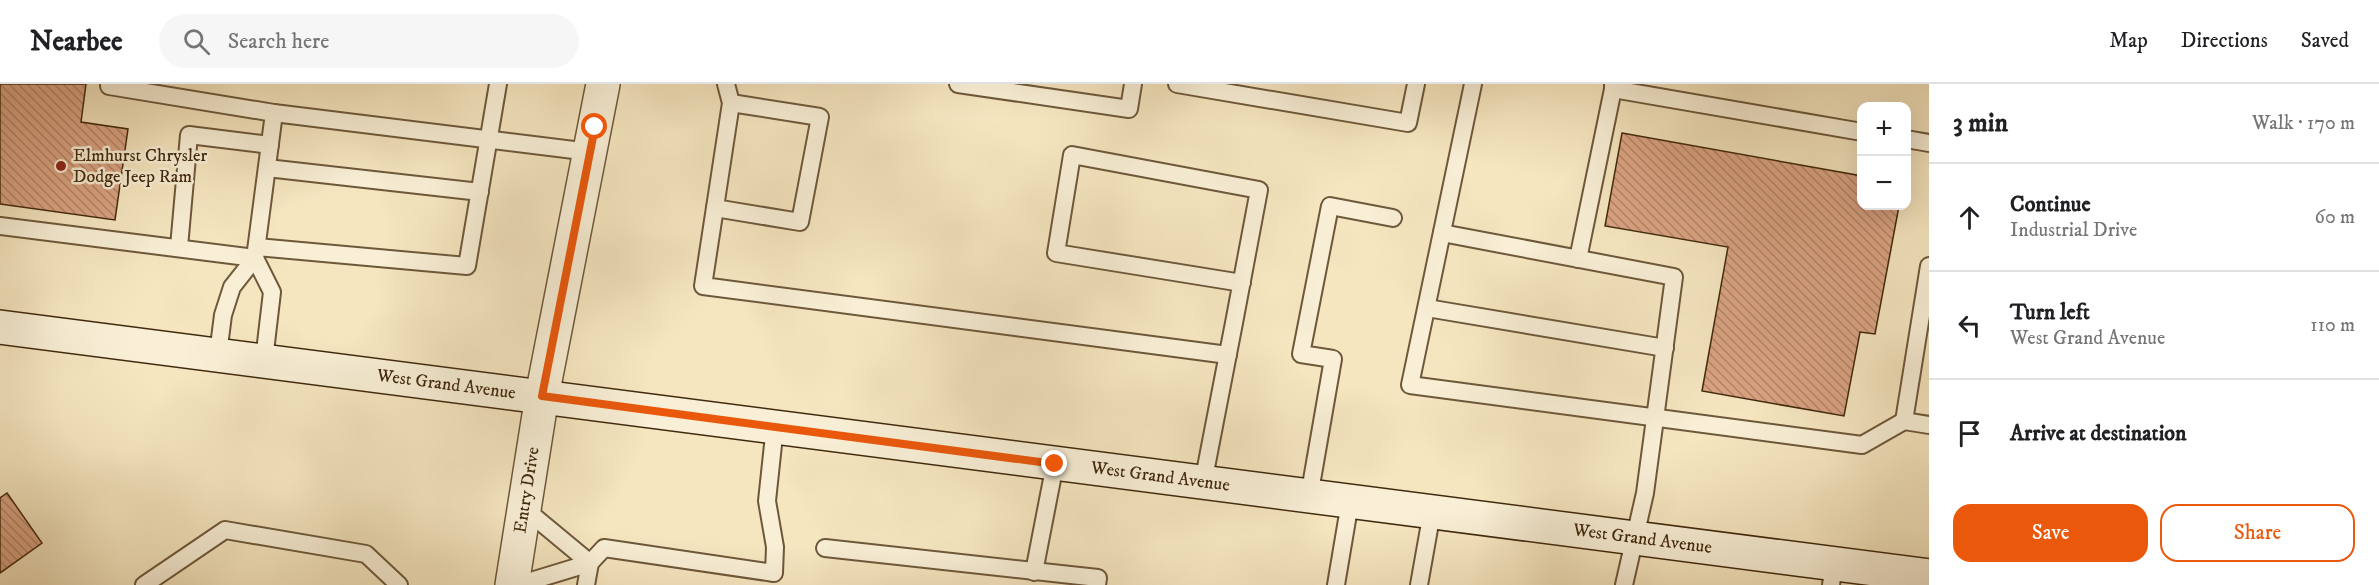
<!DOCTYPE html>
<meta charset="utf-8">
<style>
:root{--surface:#fff;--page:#f6f6f6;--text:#202124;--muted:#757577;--line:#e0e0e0;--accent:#ea580c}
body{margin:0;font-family:"IM FELL DW Pica",serif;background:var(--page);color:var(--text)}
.controls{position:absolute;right:18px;top:18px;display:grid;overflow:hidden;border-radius:12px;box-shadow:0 6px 24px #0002}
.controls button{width:54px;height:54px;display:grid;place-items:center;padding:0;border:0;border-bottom:2px solid var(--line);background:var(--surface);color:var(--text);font:30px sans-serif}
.stop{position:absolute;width:18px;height:18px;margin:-14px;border:4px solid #ea580c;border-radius:50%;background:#fff}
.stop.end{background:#ea580c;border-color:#fff;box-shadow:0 2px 6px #0008}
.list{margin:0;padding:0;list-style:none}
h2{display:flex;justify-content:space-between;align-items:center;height:78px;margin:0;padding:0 24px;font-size:26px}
h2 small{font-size:20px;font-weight:400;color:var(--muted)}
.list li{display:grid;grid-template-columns:39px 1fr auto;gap:18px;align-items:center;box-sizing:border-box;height:108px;padding:0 24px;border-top:2px solid var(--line)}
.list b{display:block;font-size:22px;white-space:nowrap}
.list p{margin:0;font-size:20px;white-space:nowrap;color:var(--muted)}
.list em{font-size:20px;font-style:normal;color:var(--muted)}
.actions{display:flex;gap:12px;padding:18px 24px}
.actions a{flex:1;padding:14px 0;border:2px solid var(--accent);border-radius:18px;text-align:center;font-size:21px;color:var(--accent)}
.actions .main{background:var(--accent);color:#fff}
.icon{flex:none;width:33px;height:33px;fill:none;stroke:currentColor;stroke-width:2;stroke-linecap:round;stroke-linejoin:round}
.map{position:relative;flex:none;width:1929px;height:501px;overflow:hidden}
header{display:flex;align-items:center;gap:36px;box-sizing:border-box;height:84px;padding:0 30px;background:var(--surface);border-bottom:2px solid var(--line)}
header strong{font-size:28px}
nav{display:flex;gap:33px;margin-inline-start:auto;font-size:21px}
.search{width:420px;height:54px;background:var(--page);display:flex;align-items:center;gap:15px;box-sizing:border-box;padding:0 21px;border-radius:33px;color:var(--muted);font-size:22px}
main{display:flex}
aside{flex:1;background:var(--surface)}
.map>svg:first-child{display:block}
</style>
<header>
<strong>Nearbee</strong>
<div class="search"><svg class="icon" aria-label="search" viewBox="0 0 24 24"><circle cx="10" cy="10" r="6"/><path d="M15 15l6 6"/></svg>Search here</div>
<nav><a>Map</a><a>Directions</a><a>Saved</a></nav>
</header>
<main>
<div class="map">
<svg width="1929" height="501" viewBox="0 0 1929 501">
<defs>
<pattern id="building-back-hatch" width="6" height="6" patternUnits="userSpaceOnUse" patternTransform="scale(1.5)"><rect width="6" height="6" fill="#daa382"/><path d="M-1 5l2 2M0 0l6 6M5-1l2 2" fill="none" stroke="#b28569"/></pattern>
</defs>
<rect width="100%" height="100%" fill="#f5e6c0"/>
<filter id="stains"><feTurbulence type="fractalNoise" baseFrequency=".00333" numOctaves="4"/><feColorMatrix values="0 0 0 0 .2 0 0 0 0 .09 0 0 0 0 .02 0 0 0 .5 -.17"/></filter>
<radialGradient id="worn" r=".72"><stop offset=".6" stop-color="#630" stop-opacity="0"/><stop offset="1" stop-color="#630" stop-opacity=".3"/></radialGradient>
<!-- building -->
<g fill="url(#building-back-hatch)" stroke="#41290d" stroke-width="1.5">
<polygon points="0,0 86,0 81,38 128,45 115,136 0,120"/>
<polygon points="1622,49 1862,92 1862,122 1899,122 1875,250 1860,248 1844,332 1702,307 1728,163 1605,142"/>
<polygon points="7,409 42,459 0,489 0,414"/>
</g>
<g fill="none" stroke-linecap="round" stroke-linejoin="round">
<!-- service casing -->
<g stroke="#6e583a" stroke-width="20">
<g id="service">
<polyline points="109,0 109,2 274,29"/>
<polyline points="726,0 731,19 703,202 1228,271"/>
<polyline points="958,0 1129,25 1133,0"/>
<polyline points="1177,0 1408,39 1416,0"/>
<polyline points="1473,0 1410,301 1862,361 1904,337"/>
<polyline points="1613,0 1613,5 1862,48"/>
<polyline points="1906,55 1929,59"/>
<polyline points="267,84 480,108"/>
<polyline points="715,124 800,138 820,33 731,19"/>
<polyline points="0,142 255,174"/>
<polyline points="1442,149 1674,193 1645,409 1624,501"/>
<polyline points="179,163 189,51 270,61"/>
<polyline points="257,163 467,182 498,0"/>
<polyline points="255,174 272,208 264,276"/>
<polyline points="1578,175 1613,5"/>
<polyline points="1929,182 1904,337 1929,341"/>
<polyline points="1427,224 1665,264"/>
<polyline points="218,270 223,231 232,203 255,174 274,29 590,68"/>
<path d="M1203,399C1222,301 1241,204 1259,106L1072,71L1056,169L1242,199"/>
<polyline points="1309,413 1333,275 1301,270 1330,122 1393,134"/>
<polyline points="525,425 590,479"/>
<polyline points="825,464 1098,494 1097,501"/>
<polyline points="1034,488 1055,380"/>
<polyline points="144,501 225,446 366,470 399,501"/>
<polyline points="518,501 590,479"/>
<polyline points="586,501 590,479 604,464 774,489 775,463 767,417 775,342"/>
<polyline points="1336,501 1350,418"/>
<polyline points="1419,501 1432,428"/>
<polyline points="1831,501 1834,480"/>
</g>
</g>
<!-- minor casing -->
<g stroke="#6e583a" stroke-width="36">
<g id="minor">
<path id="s1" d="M512,501L542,312"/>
</g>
</g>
<!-- tertiary casing -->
<g stroke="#6e583a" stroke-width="36">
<polyline id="tertiary" points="542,312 603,0"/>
</g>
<!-- secondary casing -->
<g stroke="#41290d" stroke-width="36">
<g id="secondary">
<path id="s2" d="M0,243L1929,492"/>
</g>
</g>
<!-- service -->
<use href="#service" stroke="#f8efd6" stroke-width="16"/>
<!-- minor -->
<use href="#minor" stroke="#f8efd6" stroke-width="33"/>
<!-- tertiary -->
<use href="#tertiary" stroke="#f8efd6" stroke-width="33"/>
<!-- secondary -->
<use href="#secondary" stroke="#f8efd6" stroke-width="33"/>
</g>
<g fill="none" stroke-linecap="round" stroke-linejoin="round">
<!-- route -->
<polyline stroke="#ea580c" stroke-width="8" points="595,43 542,312 1055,380"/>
</g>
<!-- markers -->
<circle fill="#8f2418" stroke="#f8efd6" stroke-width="2" cx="61" cy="82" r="6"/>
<g text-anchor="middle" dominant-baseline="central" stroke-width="5" stroke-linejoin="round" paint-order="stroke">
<!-- poi labels -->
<g font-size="18" fill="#41290d" stroke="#f8efd6" text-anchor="start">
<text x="73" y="72">Elmhurst Chrysler<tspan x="73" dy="21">Dodge Jeep Ram</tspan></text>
</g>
<!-- street labels -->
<g font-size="18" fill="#41290d" stroke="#f8efd6">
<text stroke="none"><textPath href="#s2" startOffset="450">West Grand Avenue</textPath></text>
<text stroke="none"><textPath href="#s2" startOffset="1170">West Grand Avenue</textPath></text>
<text stroke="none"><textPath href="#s1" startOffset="96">Entry Drive</textPath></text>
<text stroke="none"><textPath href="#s2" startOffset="1656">West Grand Avenue</textPath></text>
</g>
</g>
<rect width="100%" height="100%" filter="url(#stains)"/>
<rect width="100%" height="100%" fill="url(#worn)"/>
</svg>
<div class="controls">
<button>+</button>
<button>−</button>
</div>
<div class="stop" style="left:595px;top:43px"></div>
<div class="stop end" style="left:1055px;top:380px"></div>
</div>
<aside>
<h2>3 min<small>Walk · 170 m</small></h2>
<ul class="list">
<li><svg class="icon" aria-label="ahead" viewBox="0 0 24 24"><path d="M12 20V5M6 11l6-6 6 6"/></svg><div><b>Continue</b><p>Industrial Drive</p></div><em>60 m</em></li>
<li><svg class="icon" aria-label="left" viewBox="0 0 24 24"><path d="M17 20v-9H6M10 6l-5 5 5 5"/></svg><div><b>Turn left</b><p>West Grand Avenue</p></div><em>110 m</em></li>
<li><svg class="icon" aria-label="arrive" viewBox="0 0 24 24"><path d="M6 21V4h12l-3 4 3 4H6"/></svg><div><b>Arrive at destination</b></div></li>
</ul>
<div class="actions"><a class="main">Save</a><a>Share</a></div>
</aside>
</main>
